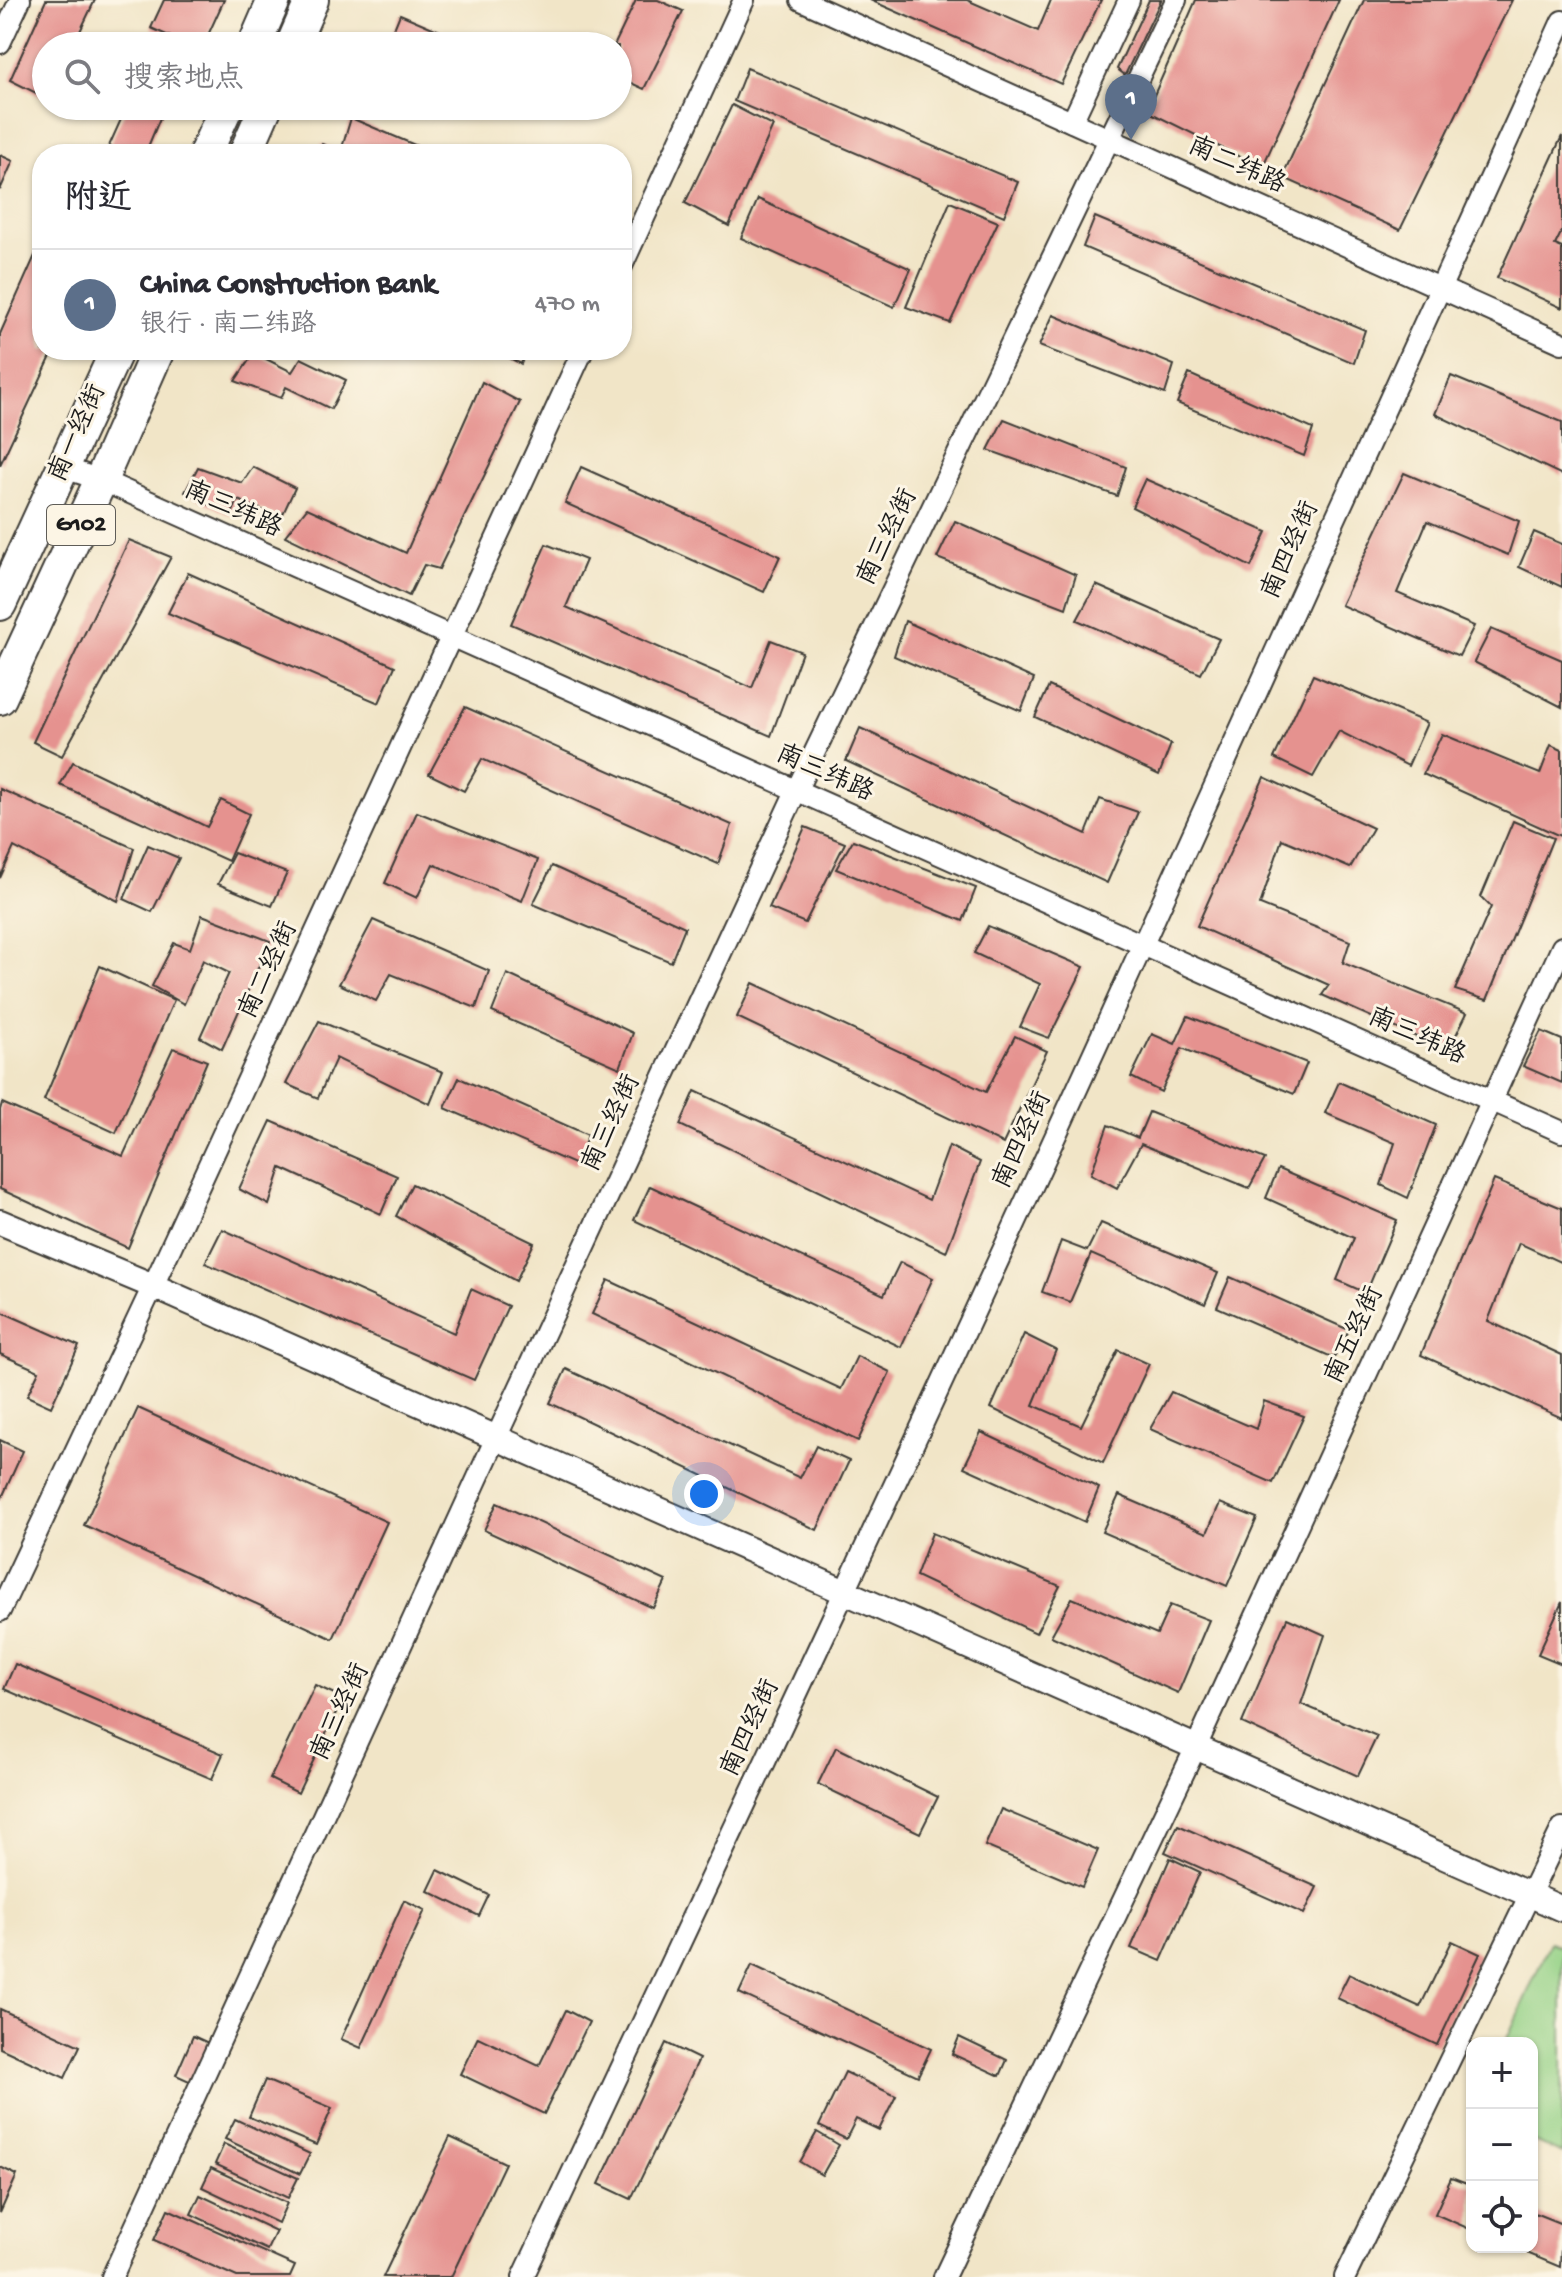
<!DOCTYPE html>
<html lang="zh">
<meta charset="utf-8">
<style>
:root{--surface:#fff;--page:#f7f7f7;--text:#2b2b33;--muted:#7c7c81;--line:#e1e1e2;--accent:#111827}
body{margin:0;font-family:"Gochi Hand","LXGW WenKai TC",sans-serif;background:var(--page);color:var(--text)}
.controls{position:absolute;right:24px;bottom:24px;display:grid;overflow:hidden;border-radius:16px;box-shadow:0 2px 6px #0004}
.controls button{width:72px;height:72px;display:grid;place-items:center;padding:0;border:0;border-bottom:2px solid var(--line);background:var(--surface);color:var(--text);font:40px sans-serif}
.you{position:absolute;left:704px;top:1494px;width:28px;height:28px;margin:-20px;border:6px solid #fff;border-radius:50%;background:#1a73e8;box-shadow:0 0 0 12px #1a73e833}
.badge{display:grid;place-items:center;width:52px;height:52px;border-radius:50%;background:var(--accent);color:#fff;font-size:26px;font-weight:700}
.pin{position:absolute;translate:-50% -66px;filter:drop-shadow(0 2px 4px #0008)}
.pin::after{content:'';position:absolute;top:42px;width:28px;height:24px;background:inherit;clip-path:polygon(0 0,100% 0,50% 100%)}
.list{margin:0;padding:0;list-style:none}
h2{display:flex;justify-content:space-between;align-items:center;height:104px;margin:0;padding:0 32px;font-size:34px}
h2 small{font-size:26px;font-weight:400;color:var(--muted)}
.list li{display:grid;grid-template-columns:52px 1fr auto;gap:24px;align-items:center;box-sizing:border-box;height:112px;padding:0 32px;border-top:2px solid var(--line)}
.list b{display:block;font-size:30px;white-space:nowrap}
.list p{margin:0;font-size:26px;white-space:nowrap;color:var(--muted)}
.list em{font-size:26px;font-style:normal;color:var(--muted)}
.icon{flex:none;width:44px;height:44px;fill:none;stroke:currentColor;stroke-width:2;stroke-linecap:round;stroke-linejoin:round}
.map{position:relative;flex:none;width:1562px;height:2277px;overflow:hidden}
.search{position:absolute;background:var(--surface);box-shadow:0 2px 6px #0004;left:32px;top:32px;width:600px;height:88px;display:flex;align-items:center;gap:20px;box-sizing:border-box;padding:0 28px;border-radius:44px;color:var(--muted);font-size:30px}
.panel{position:absolute;background:var(--surface);box-shadow:0 2px 6px #0004;left:32px;top:144px;width:600px;height:216px;border-radius:32px}
.map>svg:first-child{display:block}
</style>
<div class="map">
<svg width="1562" height="2277" viewBox="0 0 1562 2277">
<rect width="100%" height="100%" fill="#fcf5e5"/>
<filter id="ink" filterUnits="userSpaceOnUse"><feTurbulence type="fractalNoise" baseFrequency=".0125" numOctaves="2"/><feDisplacementMap in="SourceGraphic" scale="16" xChannelSelector="R" yChannelSelector="G"/><feConvolveMatrix kernelMatrix="1 2 1 2 8 2 1 2 1" color-interpolation-filters="sRGB"/></filter>
<filter id="wash" filterUnits="userSpaceOnUse"><feTurbulence type="fractalNoise" baseFrequency=".006" numOctaves="4" result="noise"/><feDisplacementMap in="SourceGraphic" scale="32" xChannelSelector="R" yChannelSelector="G"/><feGaussianBlur stdDeviation="1.8" result="paint"/><feColorMatrix in="noise" values="0 0 0 0 0 0 0 0 0 0 0 0 0 0 0 0 0 1.4 0 .05"/><feComposite in="paint" operator="in"/></filter>
<g filter="url(#wash)">
<rect width="100%" height="100%" fill="#f1e5c7"/>
<!-- green -->
<polygon fill="#94d186" stroke="#587651" stroke-width="2" points="1550,1942 1562,1947 1562,2154 1532,2140 1532,2043 1505,2043"/>
<g id="blocks">
<!-- building -->
<g fill="#e5928f">
<polygon points="46,0 95,0 73,46 46,46 46,98 10,80"/>
<polygon points="164,0 224,0 203,46 191,46 151,28"/>
<polygon points="636,0 658,0 683,11 644,89 618,77 618,46 614,46"/>
<polygon points="870,0 967,0 1038,31 1051,0 1101,0 1061,84"/>
<polygon points="1149,0 1161,0 1125,75 1117,69"/>
<polygon points="1196,0 1339,0 1262,168 1147,111"/>
<polygon points="1364,0 1512,0 1400,230 1282,177"/>
<polygon points="400,14 475,46 387,46"/>
<polygon points="747,68 1018,182 1004,216 734,101"/>
<polygon points="732,105 773,126 729,226 685,203"/>
<polygon points="127,106 165,106 145,154 124,154 109,146"/>
<polygon points="351,118 436,154 317,154 322,144 341,151"/>
<polygon points="1562,136 1562,231 1555,245 1562,248 1562,308 1497,278"/>
<polygon points="0,155 13,161 0,190"/>
<polygon points="758,199 911,269 894,307 741,238"/>
<polygon points="950,202 998,222 950,323 906,307"/>
<polygon points="1095,217 1365,330 1354,363 1083,247"/>
<polygon points="42,240 42,350 54,350 0,465 0,334"/>
<polygon points="1053,315 1174,365 1165,394 1039,346"/>
<polygon points="493,350 527,350 521,364"/>
<polygon points="254,353 292,372 301,358 346,380 331,409 286,387 281,398 235,381"/>
<polygon points="1189,374 1313,429 1304,456 1177,403"/>
<polygon points="1451,376 1562,422 1562,475 1435,414"/>
<polygon points="482,382 520,402 439,569 424,565 409,596 285,536 307,508 406,553"/>
<polygon points="1004,419 1126,467 1117,496 988,450"/>
<polygon points="198,467 242,483 253,467 295,488 281,518 238,500 231,516 185,492"/>
<polygon points="581,467 780,556 764,592 565,503"/>
<polygon points="1404,473 1519,521 1508,555 1427,521 1397,593 1474,626 1459,656 1341,605"/>
<polygon points="1145,479 1267,532 1251,567 1132,507"/>
<polygon points="955,521 1076,575 1066,608 937,558"/>
<polygon points="1534,532 1562,544 1562,587 1519,567"/>
<polygon points="129,540 171,557 62,756 33,742"/>
<polygon points="546,544 586,560 566,607 752,688 771,640 802,652 771,736 511,624"/>
<polygon points="188,573 395,666 379,703 168,613"/>
<polygon points="1096,585 1219,639 1201,674 1077,620"/>
<polygon points="905,621 1034,679 1021,711 894,656"/>
<polygon points="1491,629 1562,660 1562,707 1474,662"/>
<polygon points="1313,675 1427,723 1408,766 1339,731 1313,777 1274,758"/>
<polygon points="1049,686 1171,744 1159,775 1035,717"/>
<polygon points="465,707 732,825 718,864 482,759 464,791 429,774"/>
<polygon points="860,728 1086,834 1100,799 1138,812 1107,883 846,761"/>
<polygon points="1442,734 1540,774 1551,745 1562,750 1562,832 1560,836 1423,774"/>
<polygon points="73,762 207,827 221,800 249,814 228,861 60,785"/>
<polygon points="1264,777 1373,828 1350,868 1282,839 1260,905 1350,941 1343,963 1467,1013 1448,1051 1322,995 1329,985 1197,926"/>
<polygon points="0,789 134,848 118,901 14,847 0,878"/>
<polygon points="417,812 538,860 522,901 433,864 417,898 385,883"/>
<polygon points="1513,821 1553,838 1487,1000 1455,990 1491,907 1481,897"/>
<polygon points="805,827 845,843 805,923 769,908"/>
<polygon points="853,840 976,888 963,921 836,869"/>
<polygon points="148,845 179,858 152,912 124,899"/>
<polygon points="234,853 287,873 272,906 218,884"/>
<polygon points="552,866 685,927 671,962 533,904"/>
<polygon points="202,915 270,941 222,1049 200,1037 229,973 203,960 184,1004 152,986 174,943 190,949"/>
<polygon points="373,920 489,971 476,1008 391,974 376,1001 339,984"/>
<polygon points="988,926 1084,967 1049,1038 1020,1027 1040,984 974,953"/>
<polygon points="100,966 174,1000 116,1133 44,1100"/>
<polygon points="507,974 633,1033 620,1068 492,1012"/>
<polygon points="753,983 986,1092 1015,1036 1047,1051 1003,1144 737,1017"/>
<polygon points="1188,1016 1307,1063 1294,1094 1182,1048 1161,1092 1131,1077 1152,1034 1175,1044"/>
<polygon points="319,1021 443,1072 430,1104 336,1058 318,1098 286,1084"/>
<polygon points="1541,1031 1562,1040 1562,1083 1523,1066"/>
<polygon points="173,1048 207,1061 128,1248 0,1189 0,1110 2,1103 123,1156"/>
<polygon points="459,1078 588,1135 576,1165 445,1108"/>
<polygon points="1339,1082 1436,1125 1408,1198 1381,1185 1395,1143 1325,1113"/>
<polygon points="695,1091 929,1200 949,1146 980,1162 946,1252 680,1125"/>
<polygon points="1149,1112 1265,1159 1249,1188 1141,1144 1117,1188 1091,1174 1108,1125 1138,1138"/>
<polygon points="271,1121 397,1176 381,1214 281,1168 269,1205 239,1189"/>
<polygon points="1278,1169 1397,1220 1366,1293 1337,1280 1354,1238 1266,1198"/>
<polygon points="1494,1180 1562,1208 1562,1263 1519,1243 1488,1321 1562,1355 1562,1418 1421,1355"/>
<polygon points="412,1184 534,1243 516,1281 396,1216"/>
<polygon points="650,1186 884,1295 900,1262 933,1278 901,1347 634,1220"/>
<polygon points="1101,1223 1218,1273 1205,1304 1091,1254 1070,1302 1042,1292 1061,1241 1087,1251"/>
<polygon points="222,1229 454,1333 471,1289 508,1306 474,1380 205,1263"/>
<polygon points="1230,1277 1349,1330 1334,1358 1217,1307"/>
<polygon points="608,1280 841,1389 857,1356 890,1372 858,1441 592,1314"/>
<polygon points="0,1311 79,1346 51,1407 27,1396 39,1371 0,1354"/>
<polygon points="1024,1334 1056,1350 1033,1405 1081,1426 1118,1350 1149,1364 1103,1463 991,1408"/>
<polygon points="566,1369 800,1478 816,1446 849,1461 817,1530 550,1403"/>
<polygon points="1171,1392 1256,1429 1264,1401 1304,1416 1273,1483 1150,1429"/>
<polygon points="138,1408 387,1522 333,1639 84,1525"/>
<polygon points="981,1432 1099,1488 1085,1522 964,1467"/>
<polygon points="0,1440 23,1451 0,1502"/>
<polygon points="1119,1495 1207,1533 1220,1503 1257,1518 1227,1586 1102,1532"/>
<polygon points="497,1503 666,1581 653,1608 484,1530"/>
<polygon points="932,1533 1060,1586 1036,1633 916,1576"/>
<polygon points="1072,1598 1157,1634 1170,1605 1209,1620 1178,1693 1051,1636"/>
<polygon points="1562,1602 1562,1664 1538,1654"/>
<polygon points="1287,1618 1325,1635 1301,1704 1377,1736 1358,1776 1242,1723"/>
<polygon points="15,1664 223,1754 212,1779 4,1689"/>
<polygon points="315,1685 343,1698 298,1793 270,1779"/>
<polygon points="836,1747 938,1797 920,1833 818,1784"/>
<polygon points="1001,1809 1098,1850 1082,1887 985,1846"/>
<polygon points="1178,1825 1317,1887 1304,1914 1165,1852"/>
<polygon points="1170,1858 1200,1872 1161,1961 1131,1948"/>
<polygon points="438,1870 489,1895 479,1916 428,1891"/>
<polygon points="404,1900 425,1910 361,2048 341,2039"/>
<polygon points="1452,1941 1480,1954 1437,2045 1337,1998 1349,1974 1420,2007"/>
<polygon points="752,1965 931,2049 918,2076 739,1993"/>
<polygon points="0,2009 80,2046 65,2078 0,2048"/>
<polygon points="566,2010 589,2022 544,2114 460,2074 478,2037 539,2066"/>
<polygon points="193,2036 215,2046 198,2085 176,2075"/>
<polygon points="959,2037 1007,2060 1000,2076 952,2054"/>
<polygon points="666,2043 699,2059 631,2199 599,2184"/>
<polygon points="845,2072 896,2096 879,2130 856,2119 846,2139 819,2126"/>
<polygon points="265,2080 332,2108 316,2145 249,2117"/>
<polygon points="235,2119 310,2154 300,2174 225,2139"/>
<polygon points="817,2132 839,2145 822,2175 800,2162"/>
<polygon points="450,2137 505,2163 451,2277 383,2277"/>
<polygon points="224,2144 298,2178 288,2198 215,2164"/>
<polygon points="0,2167 17,2175 0,2213"/>
<polygon points="211,2168 287,2203 278,2223 202,2187"/>
<polygon points="1451,2178 1472,2186 1472,2230 1435,2214"/>
<polygon points="200,2195 276,2231 267,2250 191,2214"/>
<polygon points="168,2209 295,2266 290,2277 237,2277 154,2240"/>
<polygon points="1532,2212 1562,2224 1560,2267 1513,2247 1532,2247"/>
</g>
</g>
</g>
<g filter="url(#ink)">
<use href="#blocks" fill-opacity="0" stroke="#3c3a36" stroke-width="2"/>
<g fill="none" stroke-linecap="round" stroke-linejoin="round">
<!-- minor casing -->
<g stroke="#3c3a36" stroke-width="24">
<g id="minor">
<polyline points="801,0 1562,343"/>
<polyline points="0,43 20,0"/>
<polyline points="1072,122 1129,0"/>
<polyline points="622,266 744,0"/>
<polyline points="64,468 101,480 1562,1132"/>
<polyline points="0,1611 153,1286 583,350"/>
<polyline points="112,2277 496,1438 796,791 1176,0"/>
<path d="M523,2277C732,1833 941,1389 1144,942C1283,635 1421,327 1562,21"/>
<polyline points="944,2277 1196,1747 1562,947"/>
<polyline points="1345,2277 1562,1828"/>
</g>
</g>
<!-- tertiary casing -->
<g stroke="#3c3a36" stroke-width="28">
<polyline id="tertiary" points="0,1222 153,1286 1562,1909"/>
</g>
<!-- trunk casing -->
<g stroke="#3c3a36" stroke-width="36">
<g id="trunk">
<polyline points="254,46 274,0"/>
<polyline points="292,46 312,0"/>
<polyline points="205,154 227,106"/>
<polyline points="245,154 266,106"/>
<polyline points="0,604 117,350"/>
<polyline points="0,698 101,480 158,350"/>
</g>
</g>
<!-- minor -->
<use href="#minor" stroke="#fff" stroke-width="20"/>
<!-- tertiary -->
<use href="#tertiary" stroke="#fff" stroke-width="24"/>
<!-- trunk -->
<use href="#trunk" stroke="#fff" stroke-width="32"/>
</g>
</g>
<g text-anchor="middle" dominant-baseline="central" stroke-width="6" stroke-linejoin="round" paint-order="stroke">
<!-- shield labels -->
<rect fill="#fcf5e5" stroke="#5f5d58" stroke-width="2" x="47" y="505" width="68" height="40" rx="6"/>
<g font-size="24" font-weight="bold" fill="#1c1c1c">
<text x="81" y="525">G102</text>
</g>
<!-- street labels -->
<g font-size="26" fill="#1c1c1c" stroke="#fcf5e5">
<text transform="translate(1236 167) rotate(24)">南二纬路</text>
<text transform="translate(79 434) rotate(-66)">南一经街</text>
<text transform="translate(232 511) rotate(24)">南三纬路</text>
<text transform="translate(889 538) rotate(-64)">南三经街</text>
<text transform="translate(1292 551) rotate(-66)">南四经街</text>
<text transform="translate(824 775) rotate(24)">南三纬路</text>
<text transform="translate(270 971) rotate(-65)">南二经街</text>
<text transform="translate(1416 1038) rotate(24)">南三纬路</text>
<text transform="translate(613 1124) rotate(-65)">南三经街</text>
<text transform="translate(1024 1141) rotate(-65)">南四经街</text>
<text transform="translate(1356 1336) rotate(-65)">南五经街</text>
<text transform="translate(342 1713) rotate(-65)">南三经街</text>
<text transform="translate(752 1729) rotate(-65)">南四经街</text>
</g>
</g>
</svg>
<div class="controls">
<button>+</button>
<button>−</button>
<button><svg class="icon" aria-label="locate" viewBox="0 0 24 24"><circle cx="12" cy="12" r="6"/><path d="M12 2v4M12 18v4M2 12h4M18 12h4"/></svg></button>
</div>
<div class="you"></div>
<div class="pin badge" style="left:1131px;top:140px;background:#5c6f8a">1</div>
<div class="search"><svg class="icon" aria-label="search" viewBox="0 0 24 24"><circle cx="10" cy="10" r="6"/><path d="M15 15l6 6"/></svg>搜索地点</div>
<section class="panel">
<h2>附近<small></small></h2>
<ul class="list">
<li><span class="badge" style="background:#5c6f8a">1</span><div><b>China Construction Bank</b><p>银行 · 南二纬路</p></div><em>470 m</em></li>
</ul>
</section>
</div>
